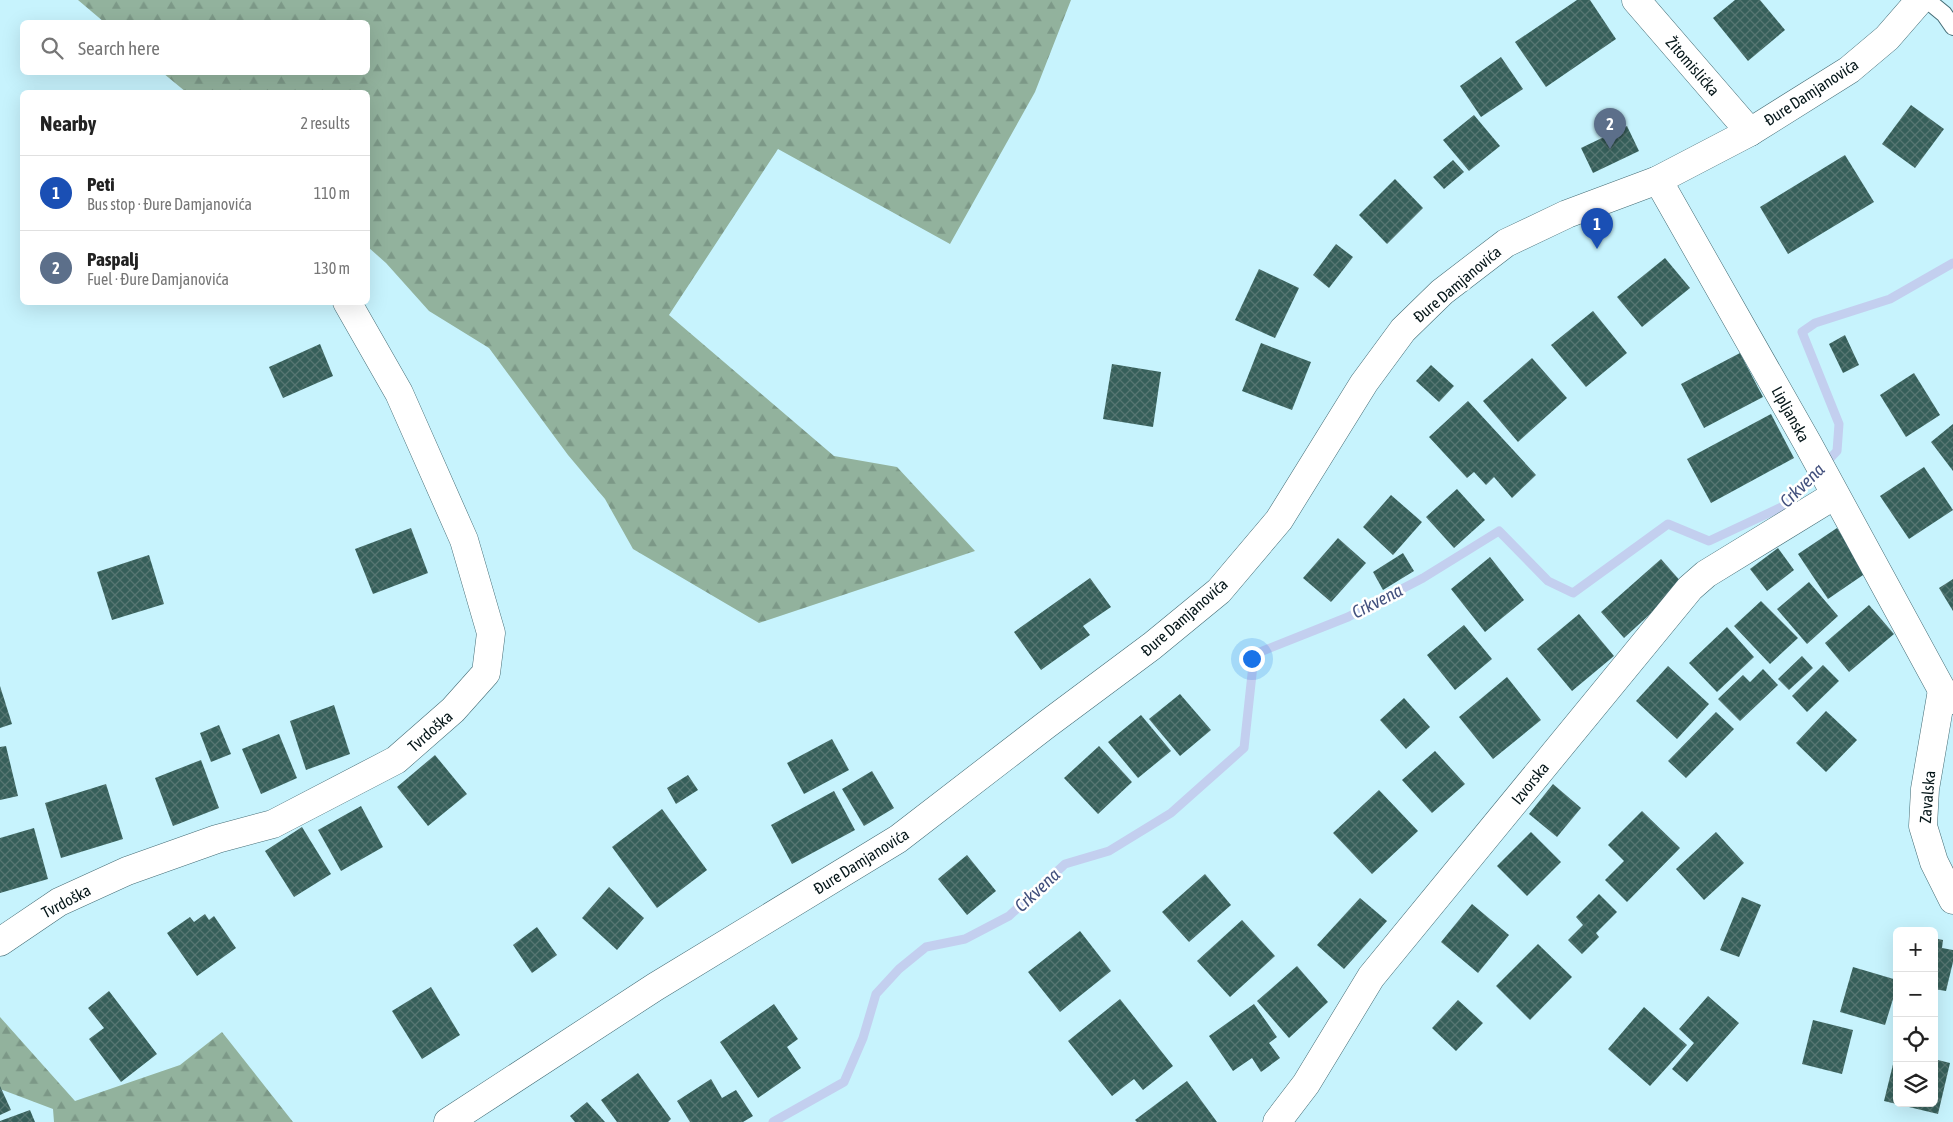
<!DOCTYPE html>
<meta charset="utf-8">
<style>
:root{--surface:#fff;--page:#f2f2f2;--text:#222;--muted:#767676;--line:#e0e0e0;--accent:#0f766e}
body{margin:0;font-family:"Asap Condensed",sans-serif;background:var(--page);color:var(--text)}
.controls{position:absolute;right:15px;bottom:15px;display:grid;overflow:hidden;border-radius:8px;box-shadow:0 5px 20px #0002}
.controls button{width:45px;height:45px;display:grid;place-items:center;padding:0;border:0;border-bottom:1px solid var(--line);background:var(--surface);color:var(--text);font:25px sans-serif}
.you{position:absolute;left:1251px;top:658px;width:18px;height:18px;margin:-12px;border:4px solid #fff;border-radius:50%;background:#1a73e8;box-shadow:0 0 0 8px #1a73e833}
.badge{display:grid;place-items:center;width:32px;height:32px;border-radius:50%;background:var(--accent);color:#fff;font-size:16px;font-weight:700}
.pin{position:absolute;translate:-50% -41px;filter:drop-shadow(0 1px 2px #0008)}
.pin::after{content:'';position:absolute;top:26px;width:18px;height:15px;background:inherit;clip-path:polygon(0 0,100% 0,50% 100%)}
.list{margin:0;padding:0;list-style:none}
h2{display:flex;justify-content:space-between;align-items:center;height:65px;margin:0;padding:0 20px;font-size:21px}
h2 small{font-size:16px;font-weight:400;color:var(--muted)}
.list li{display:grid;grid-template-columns:32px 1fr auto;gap:15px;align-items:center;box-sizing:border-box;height:75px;padding:0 20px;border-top:1px solid var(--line)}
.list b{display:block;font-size:19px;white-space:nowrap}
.list p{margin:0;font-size:16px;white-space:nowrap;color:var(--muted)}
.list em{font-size:16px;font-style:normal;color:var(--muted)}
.icon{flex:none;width:28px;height:28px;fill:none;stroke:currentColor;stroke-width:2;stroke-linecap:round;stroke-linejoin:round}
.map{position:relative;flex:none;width:1953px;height:1122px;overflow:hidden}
.search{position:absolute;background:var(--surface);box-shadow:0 5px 20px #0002;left:20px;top:20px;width:350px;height:55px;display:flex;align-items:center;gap:12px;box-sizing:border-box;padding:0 18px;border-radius:8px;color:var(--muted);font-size:19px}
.panel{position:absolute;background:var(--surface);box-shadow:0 5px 20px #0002;left:20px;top:90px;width:350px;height:215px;border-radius:8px}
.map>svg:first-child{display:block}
</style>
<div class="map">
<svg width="1953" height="1122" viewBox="0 0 1953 1122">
<defs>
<pattern id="forest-firs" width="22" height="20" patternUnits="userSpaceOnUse" patternTransform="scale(1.25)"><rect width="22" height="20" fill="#92b29d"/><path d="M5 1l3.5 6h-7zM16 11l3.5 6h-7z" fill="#7c9887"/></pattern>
<pattern id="building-cross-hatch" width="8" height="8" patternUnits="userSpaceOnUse" patternTransform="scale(1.25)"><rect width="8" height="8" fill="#365f5a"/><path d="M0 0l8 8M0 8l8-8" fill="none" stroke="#567672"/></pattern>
</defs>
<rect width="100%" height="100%" fill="#c7f3fd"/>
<!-- forest -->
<g fill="url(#forest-firs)">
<polygon points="78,0 1071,0 1035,92 950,244 778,149 669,315 834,456 897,467 975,551 759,623 633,549 605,499 568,455 489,348 429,311 386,263 368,247 368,92 186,92 163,73 368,72 368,22 104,22"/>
<polygon points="0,1017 75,1101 180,1065 222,1032 293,1122 54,1122 53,1109 0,1089"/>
</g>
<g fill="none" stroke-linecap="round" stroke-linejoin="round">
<!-- stream -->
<polyline stroke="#c3cfef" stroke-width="9" points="773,1122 844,1082 863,1038 876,994 899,969 926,947 965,939 1009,916 1065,864 1109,851 1171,813 1244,748 1253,665 1260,652 1348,617 1423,578 1499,531 1548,581 1573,593 1668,524 1709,541 1786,505 1837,451 1839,424 1802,332 1815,323 1890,299 1953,263"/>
</g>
<!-- building -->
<g fill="url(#building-cross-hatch)">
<polygon points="1577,0 1590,0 1616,39 1546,87 1515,42"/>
<polygon points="1735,0 1760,0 1785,30 1748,61 1713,18"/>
<polygon points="1501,57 1523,89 1481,117 1460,86"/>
<polygon points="1911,105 1944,129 1915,168 1882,144"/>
<polygon points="1474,115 1500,146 1469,171 1443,140"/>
<polygon points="1627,126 1639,151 1593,173 1581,148"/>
<polygon points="1845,155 1874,202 1788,254 1760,207"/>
<polygon points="1453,160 1464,172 1444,189 1433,177"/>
<polygon points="1395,179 1423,208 1387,244 1359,215"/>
<polygon points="1336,244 1353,257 1329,288 1313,275"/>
<polygon points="1665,258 1690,288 1642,327 1617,297"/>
<polygon points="1259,269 1299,288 1275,338 1235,320"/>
<polygon points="1593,311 1627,353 1586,387 1551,345"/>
<polygon points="1845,335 1859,365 1843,373 1829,344"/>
<polygon points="1261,343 1311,362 1292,410 1242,391"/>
<polygon points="320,344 333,376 283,398 269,367"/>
<polygon points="1740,353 1763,397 1704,428 1681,384"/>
<polygon points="1532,358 1567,398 1518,442 1483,401"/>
<polygon points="1112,364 1161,372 1153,427 1103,419"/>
<polygon points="1431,365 1454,386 1439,402 1416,381"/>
<polygon points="1914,373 1940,415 1906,437 1880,395"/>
<polygon points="1468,401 1536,475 1512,498 1494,477 1486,485 1474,472 1467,478 1429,437"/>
<polygon points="1771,414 1794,458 1711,503 1687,459"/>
<polygon points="1953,424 1953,471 1931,442"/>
<polygon points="1924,467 1953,510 1909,539 1880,496"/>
<polygon points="1457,489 1485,520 1454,548 1426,517"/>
<polygon points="1391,495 1422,522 1393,555 1363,527"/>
<polygon points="411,528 428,573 373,594 355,549"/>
<polygon points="1837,528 1866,573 1828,599 1798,554"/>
<polygon points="1338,538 1366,563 1331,602 1303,578"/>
<polygon points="1778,548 1794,570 1767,591 1750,569"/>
<polygon points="1403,553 1414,571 1383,590 1373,572"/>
<polygon points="149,555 164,604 112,620 97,572"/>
<polygon points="1490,557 1524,600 1485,632 1451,589"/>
<polygon points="1661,559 1683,584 1624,638 1601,612"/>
<polygon points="1090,578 1111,607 1083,626 1090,635 1041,670 1014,632"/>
<polygon points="1953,579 1953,611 1939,588"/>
<polygon points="1809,582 1838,616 1807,644 1777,609"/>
<polygon points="1761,601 1798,638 1770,664 1734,626"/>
<polygon points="1869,605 1894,634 1849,672 1825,643"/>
<polygon points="1579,614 1614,656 1572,691 1537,649"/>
<polygon points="1464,625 1492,659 1455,690 1427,655"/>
<polygon points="1727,627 1754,657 1717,692 1689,663"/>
<polygon points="1802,656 1813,668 1789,690 1778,679"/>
<polygon points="1823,665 1839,681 1807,712 1792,696"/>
<polygon points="1668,666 1709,704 1677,739 1636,701"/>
<polygon points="1763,669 1778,685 1740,721 1718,699 1743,675 1750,682"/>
<polygon points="1507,677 1541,720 1493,759 1459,717"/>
<polygon points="0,686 12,724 0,728"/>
<polygon points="1180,694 1211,730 1180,756 1149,719"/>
<polygon points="1404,698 1430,727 1406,749 1380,720"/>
<polygon points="334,705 350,754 306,770 290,721"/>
<polygon points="1826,711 1857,740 1826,772 1796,743"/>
<polygon points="1716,712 1734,729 1686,778 1668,761"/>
<polygon points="1141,715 1171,751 1138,778 1108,742"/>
<polygon points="219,725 231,754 211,762 200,733"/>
<polygon points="279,734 297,778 261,794 242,749"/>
<polygon points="832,739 849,770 804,794 787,763"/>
<polygon points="6,746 18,796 0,800 0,747"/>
<polygon points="1099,746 1132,782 1098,814 1064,778"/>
<polygon points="1435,751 1465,784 1432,813 1402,780"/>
<polygon points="435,755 467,794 428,826 397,787"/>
<polygon points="201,760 219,808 173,826 155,778"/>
<polygon points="872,771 894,808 864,826 842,789"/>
<polygon points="688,775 698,790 676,804 667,788"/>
<polygon points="106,784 123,839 61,858 45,803"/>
<polygon points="1553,784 1581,808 1557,837 1529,814"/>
<polygon points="1379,790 1418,831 1372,874 1333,833"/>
<polygon points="834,791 855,830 792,864 771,825"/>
<polygon points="361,806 383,847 341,871 318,830"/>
<polygon points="662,809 707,870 657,908 612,847"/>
<polygon points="1642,811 1680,848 1627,902 1605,880 1624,861 1608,845"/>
<polygon points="302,827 331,874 294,897 265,851"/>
<polygon points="34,828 48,879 0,893 0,838"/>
<polygon points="1531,832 1561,862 1527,896 1497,866"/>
<polygon points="1716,832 1744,863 1704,900 1676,869"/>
<polygon points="967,855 996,891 967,915 938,879"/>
<polygon points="1205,874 1231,905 1189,942 1162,912"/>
<polygon points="609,887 644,918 617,950 582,918"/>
<polygon points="1599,894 1617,912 1596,933 1599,937 1582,954 1568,940 1583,925 1576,917"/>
<polygon points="1742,897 1761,905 1739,957 1720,950"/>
<polygon points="1360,898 1387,921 1344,969 1317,945"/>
<polygon points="1472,904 1509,935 1478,973 1441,942"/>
<polygon points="205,914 209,920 214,916 236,948 197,976 167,933 190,917 194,922"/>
<polygon points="1242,920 1275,956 1230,997 1197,961"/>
<polygon points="537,927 557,955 532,973 513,945"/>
<polygon points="1080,931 1111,971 1060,1012 1028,972"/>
<polygon points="1934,938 1943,940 1942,948 1953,950 1953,962 1946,991 1934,989"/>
<polygon points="1538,944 1572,977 1530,1020 1496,986"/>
<polygon points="1297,966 1328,1002 1289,1038 1257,1001"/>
<polygon points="1853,967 1897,980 1897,986 1885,1025 1840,1012"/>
<polygon points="431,987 460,1035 422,1059 392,1011"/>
<polygon points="109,991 157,1054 121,1082 89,1039 104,1028 88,1008"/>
<polygon points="1708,996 1739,1023 1687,1082 1672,1069 1694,1043 1679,1029"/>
<polygon points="1120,999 1173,1066 1143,1090 1134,1079 1112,1096 1068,1041"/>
<polygon points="1458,1000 1483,1023 1456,1051 1432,1028"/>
<polygon points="774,1004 798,1039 787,1047 801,1068 758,1098 720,1042"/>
<polygon points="1254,1004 1277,1037 1269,1043 1280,1058 1261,1072 1252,1058 1233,1071 1209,1036"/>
<polygon points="1644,1007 1687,1045 1650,1086 1608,1049"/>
<polygon points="1813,1020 1853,1030 1842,1074 1802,1064"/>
<polygon points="1896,1052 1897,1103 1934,1103 1934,1059 1950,1063 1938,1114 1884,1101"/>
<polygon points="638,1073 671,1119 668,1122 617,1122 601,1100"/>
<polygon points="711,1079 722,1098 736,1090 753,1116 743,1122 690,1122 677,1101"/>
<polygon points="1187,1081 1217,1122 1137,1122 1135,1120"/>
<polygon points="0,1086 11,1110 0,1115"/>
<polygon points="587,1102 605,1122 575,1122 570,1116"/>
<polygon points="30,1110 35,1122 0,1122 0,1121"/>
</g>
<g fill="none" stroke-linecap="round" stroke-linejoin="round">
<!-- lane casing -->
<g stroke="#446c75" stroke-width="18">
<polyline id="lane" points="1927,0 1944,14 1953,27"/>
</g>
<!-- street casing -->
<g stroke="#446c75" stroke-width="29">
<g id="street">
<polyline points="1636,0 1750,132"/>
<polyline points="1658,180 1808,444 1942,690 1953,700"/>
<polyline points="1942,690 1925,789 1923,826 1934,862 1953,900"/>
<polyline points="0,942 59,902 127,871 217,839 273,824 396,760 453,710 486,673 491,633 464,540 399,393 347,302"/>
<polyline points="1277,1122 1306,1084 1371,977 1690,588 1706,574 1835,495"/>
</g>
</g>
<!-- primary casing -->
<g stroke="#446c75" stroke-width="29">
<polyline id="primary" points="448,1122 655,987 898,839 1046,725 1152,646 1219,591 1279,520 1364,383 1403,330 1442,292 1506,243 1567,214 1658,180 1750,132 1849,70 1887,38 1920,0"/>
</g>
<!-- lane -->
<use href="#lane" stroke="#fff" stroke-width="16"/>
<!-- street -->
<use href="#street" stroke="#fff" stroke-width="28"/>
<!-- primary -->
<use href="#primary" stroke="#fff" stroke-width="28"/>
</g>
<g text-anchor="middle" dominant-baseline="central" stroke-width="5" stroke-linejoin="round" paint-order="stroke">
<!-- street labels -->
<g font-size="16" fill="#051619" stroke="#fff">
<text transform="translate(1693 66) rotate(49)">Žitomislićka</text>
<text transform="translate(1811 92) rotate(-33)">Đure Damjanovića</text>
<text transform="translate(1457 284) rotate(-40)">Đure Damjanovića</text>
<text transform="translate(1791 414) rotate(61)">Lipljanska</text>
<text transform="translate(1184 617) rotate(-41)">Đure Damjanovića</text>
<text transform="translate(430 731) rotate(-41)">Tvrdoška</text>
<text transform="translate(1530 783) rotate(-51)">Izvorska</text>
<text transform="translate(1927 797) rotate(-85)">Zavalska</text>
<text transform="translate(861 861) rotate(-32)">Đure Damjanovića</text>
<text transform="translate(66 901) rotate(-28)">Tvrdoška</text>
</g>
<!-- water labels -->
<g font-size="18" font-style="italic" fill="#43517e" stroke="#fff">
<text transform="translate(1802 485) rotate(-44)">Crkvena</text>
<text transform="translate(1377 601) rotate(-27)">Crkvena</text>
<text transform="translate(1037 890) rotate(-43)">Crkvena</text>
</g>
</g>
</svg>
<div class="controls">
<button>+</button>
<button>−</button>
<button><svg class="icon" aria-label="locate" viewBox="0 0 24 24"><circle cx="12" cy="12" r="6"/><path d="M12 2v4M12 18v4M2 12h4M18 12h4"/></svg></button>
<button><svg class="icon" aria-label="layers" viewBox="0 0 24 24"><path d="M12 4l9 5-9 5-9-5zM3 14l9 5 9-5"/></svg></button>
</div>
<div class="you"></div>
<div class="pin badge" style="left:1597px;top:249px;background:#1a4fb4">1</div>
<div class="pin badge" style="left:1610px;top:149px;background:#5c6f8a">2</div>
<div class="search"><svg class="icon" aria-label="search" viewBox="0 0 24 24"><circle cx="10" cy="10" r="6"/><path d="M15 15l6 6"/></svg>Search here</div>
<section class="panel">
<h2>Nearby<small>2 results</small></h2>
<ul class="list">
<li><span class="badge" style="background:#1a4fb4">1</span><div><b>Peti</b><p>Bus stop · Đure Damjanovića</p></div><em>110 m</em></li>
<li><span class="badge" style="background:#5c6f8a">2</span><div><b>Paspalj</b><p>Fuel · Đure Damjanovića</p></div><em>130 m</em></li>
</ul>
</section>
</div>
